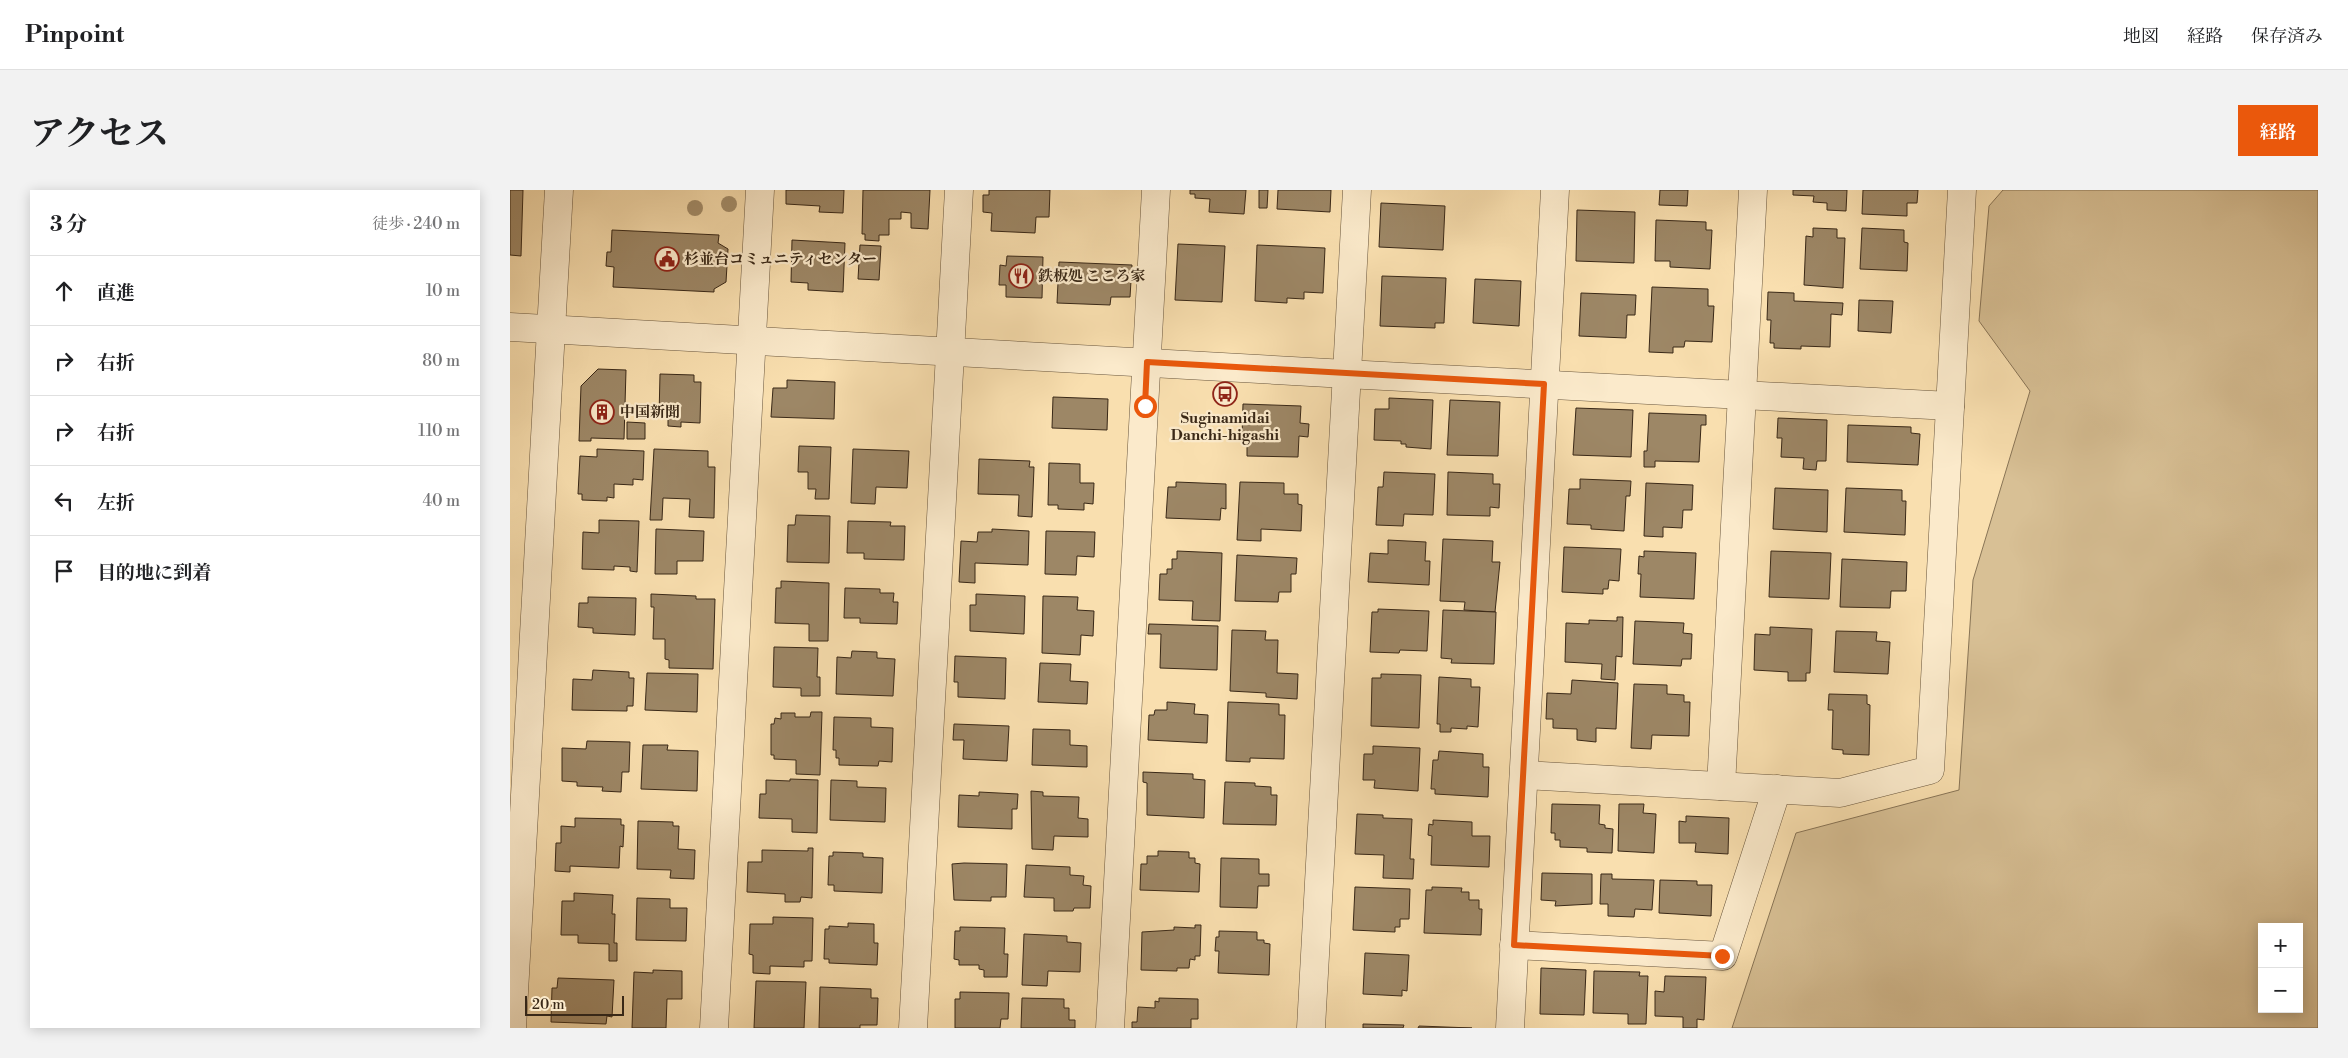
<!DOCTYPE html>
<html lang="ja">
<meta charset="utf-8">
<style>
:root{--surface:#fff;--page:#f2f2f2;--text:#202124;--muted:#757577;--line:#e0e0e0;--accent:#ea580c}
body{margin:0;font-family:"Libre Bodoni","Noto Serif JP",serif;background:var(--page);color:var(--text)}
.controls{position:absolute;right:15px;bottom:15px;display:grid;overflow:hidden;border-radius:0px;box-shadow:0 2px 12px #0003}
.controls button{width:45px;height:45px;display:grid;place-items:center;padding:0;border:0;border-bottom:1px solid var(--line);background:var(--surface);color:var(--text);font:25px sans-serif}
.scale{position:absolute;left:15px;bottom:12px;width:99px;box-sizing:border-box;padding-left:5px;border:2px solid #392817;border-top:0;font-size:14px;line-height:18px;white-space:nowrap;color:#392817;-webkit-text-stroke:4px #fbeacb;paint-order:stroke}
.stop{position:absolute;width:15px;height:15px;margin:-11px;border:4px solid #ea580c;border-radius:50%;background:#fff}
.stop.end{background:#ea580c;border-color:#fff;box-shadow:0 1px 5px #0008}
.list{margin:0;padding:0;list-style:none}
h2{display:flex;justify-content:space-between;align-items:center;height:65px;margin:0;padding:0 20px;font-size:21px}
h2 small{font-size:16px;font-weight:400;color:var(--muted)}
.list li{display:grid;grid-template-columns:32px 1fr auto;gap:15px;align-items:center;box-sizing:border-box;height:70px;padding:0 20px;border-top:1px solid var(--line)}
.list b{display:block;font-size:19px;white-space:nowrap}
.list em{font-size:16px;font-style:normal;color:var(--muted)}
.icon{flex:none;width:28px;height:28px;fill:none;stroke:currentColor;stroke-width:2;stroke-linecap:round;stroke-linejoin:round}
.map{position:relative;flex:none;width:1808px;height:838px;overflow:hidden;border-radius:0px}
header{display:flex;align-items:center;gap:30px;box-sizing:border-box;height:70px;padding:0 25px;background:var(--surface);border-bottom:1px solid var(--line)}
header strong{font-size:24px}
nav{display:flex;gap:28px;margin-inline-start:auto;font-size:18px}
.intro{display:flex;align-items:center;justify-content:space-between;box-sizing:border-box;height:120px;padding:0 30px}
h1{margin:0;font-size:35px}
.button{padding:12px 22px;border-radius:0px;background:var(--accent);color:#fff;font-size:18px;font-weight:700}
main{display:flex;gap:30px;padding:0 30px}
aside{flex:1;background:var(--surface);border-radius:0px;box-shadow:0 2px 12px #0003}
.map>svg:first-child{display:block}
</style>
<header>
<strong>Pinpoint</strong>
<nav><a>地図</a><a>経路</a><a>保存済み</a></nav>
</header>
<div class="intro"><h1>アクセス</h1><a class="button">経路</a></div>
<main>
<aside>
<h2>3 分<small>徒歩 · 240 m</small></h2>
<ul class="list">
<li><svg class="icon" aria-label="ahead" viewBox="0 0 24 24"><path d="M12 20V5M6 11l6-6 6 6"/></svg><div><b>直進</b></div><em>10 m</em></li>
<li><svg class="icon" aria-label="right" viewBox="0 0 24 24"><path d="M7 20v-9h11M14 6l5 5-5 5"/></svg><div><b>右折</b></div><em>80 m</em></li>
<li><svg class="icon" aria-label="right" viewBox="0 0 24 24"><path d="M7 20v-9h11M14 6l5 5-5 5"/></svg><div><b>右折</b></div><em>110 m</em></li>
<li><svg class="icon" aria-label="left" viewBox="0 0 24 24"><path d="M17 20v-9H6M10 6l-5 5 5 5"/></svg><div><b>左折</b></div><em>40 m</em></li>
<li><svg class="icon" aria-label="arrive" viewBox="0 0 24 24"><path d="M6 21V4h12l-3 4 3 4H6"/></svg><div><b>目的地に到着</b></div></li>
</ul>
</aside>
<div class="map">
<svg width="1808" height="838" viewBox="0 0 1808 838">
<rect width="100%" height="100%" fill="#f9dfaf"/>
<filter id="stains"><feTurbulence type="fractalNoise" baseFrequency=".004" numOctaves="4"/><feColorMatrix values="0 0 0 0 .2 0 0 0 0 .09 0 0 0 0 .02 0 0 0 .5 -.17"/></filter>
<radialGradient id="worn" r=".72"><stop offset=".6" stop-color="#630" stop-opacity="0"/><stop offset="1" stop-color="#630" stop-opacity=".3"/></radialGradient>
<!-- green -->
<path fill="#d8c095" stroke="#887456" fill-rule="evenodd" d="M1493,0H1808V838H1222L1286,643L1449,600L1463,390L1520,201L1469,131L1479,16ZM1752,737H1789V819H1752Z"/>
<!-- building -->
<g fill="#9d8766" stroke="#392817">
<polygon points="0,0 13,0 11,66 0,65"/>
<polygon points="276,0 334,0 333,23 309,22 310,16 276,14"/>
<polygon points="353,0 420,0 418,39 401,38 401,23 391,22 391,29 379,29 379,45 369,45 369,51 355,50 355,44 352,44"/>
<polygon points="479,0 540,0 539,27 526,27 525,43 481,41 482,23 473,22 473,5 479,5"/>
<polygon points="680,0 736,0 734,24 699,22 700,9 685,8 685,4 680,4"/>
<polygon points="749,0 758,0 757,18 749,18"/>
<polygon points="768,0 821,0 820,22 767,19"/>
<polygon points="1150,0 1178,0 1177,16 1149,15"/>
<polygon points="1283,0 1337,0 1336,21 1317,20 1317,13 1303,12 1304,6 1283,5"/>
<polygon points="1353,0 1408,0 1407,13 1397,13 1397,26 1352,24"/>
<polygon points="871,13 935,16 933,60 869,57"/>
<polygon points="1067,20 1125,22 1124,73 1066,71"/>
<polygon points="1146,30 1196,32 1196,40 1202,40 1200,79 1160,77 1160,71 1145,71"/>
<polygon points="1303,38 1327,39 1327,48 1335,48 1333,98 1294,95 1296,46 1303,47"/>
<polygon points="1352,38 1394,40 1394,52 1398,53 1397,81 1350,79"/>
<polygon points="102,40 209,45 208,53 218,59 216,92 204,99 204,102 103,97 104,77 96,76 97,62 101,62"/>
<polygon points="282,50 335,53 333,102 298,100 298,93 281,92"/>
<polygon points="668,54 715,56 712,112 665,110"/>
<polygon points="350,55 371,56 369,90 348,89"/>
<polygon points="747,55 815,58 813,103 794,102 794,109 777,108 777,113 745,111"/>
<polygon points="497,66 533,67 532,108 496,107 496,95 489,95 490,75 496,76"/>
<polygon points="549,72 622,75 620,107 601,107 600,115 547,113"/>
<polygon points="872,86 936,88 934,133 925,133 925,138 870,136"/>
<polygon points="965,89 1011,91 1009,136 963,133"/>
<polygon points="1142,97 1198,99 1198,116 1204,116 1202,152 1175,151 1174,157 1163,157 1163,163 1139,162"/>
<polygon points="1258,102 1284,103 1284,111 1333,113 1332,125 1321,124 1320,157 1291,156 1291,159 1264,158 1264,153 1260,153 1261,130 1257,130"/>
<polygon points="1071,103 1126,105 1125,125 1117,125 1116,148 1069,146"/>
<polygon points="1349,110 1383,111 1381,143 1348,141"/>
<polygon points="88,179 116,180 114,249 81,248 81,251 69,251 71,196"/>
<polygon points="150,184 184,185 184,192 191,192 190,233 171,232 171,237 158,236 158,227 149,227"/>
<polygon points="277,190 325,192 324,229 261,227 263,198 277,198"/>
<polygon points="543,207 598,209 597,240 542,238"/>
<polygon points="879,208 923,210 921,259 896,257 896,254 891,254 891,251 864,250 865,219 879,219"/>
<polygon points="940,210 990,212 988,266 937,265"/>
<polygon points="733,214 791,216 790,233 799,234 798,247 789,246 788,267 737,266 737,246 732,246"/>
<polygon points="1066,218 1123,220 1121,267 1063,265"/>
<polygon points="1139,223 1196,225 1196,235 1191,235 1189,272 1145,271 1145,277 1134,277 1134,261 1137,261"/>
<polygon points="1268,228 1317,230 1316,271 1307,271 1306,280 1293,279 1294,268 1271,267 1272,248 1267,248"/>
<polygon points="117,232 135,233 135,249 117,249"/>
<polygon points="1338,235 1401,237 1401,243 1410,244 1408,275 1337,272"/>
<polygon points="289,256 321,257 319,309 305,309 306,299 298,299 298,282 288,282"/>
<polygon points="87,259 134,261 133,290 123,289 123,295 104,294 104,308 97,307 97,311 72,310 72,304 68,304 70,266 87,267"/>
<polygon points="144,259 198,261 198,277 205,277 204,328 179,327 180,309 153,308 152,330 140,330"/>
<polygon points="343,259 399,261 397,298 366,297 365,314 341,313"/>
<polygon points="469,269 520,271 519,277 524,277 522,327 508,326 509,305 468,304"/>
<polygon points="539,273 570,274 570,293 584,293 583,314 574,313 574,320 548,319 548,315 538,315"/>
<polygon points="874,282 925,284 923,325 894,324 893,336 866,335 868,297 873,297"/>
<polygon points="938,282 983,284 983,294 990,294 989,318 980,317 980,326 937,325"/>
<polygon points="1070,289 1121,291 1120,306 1116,306 1114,341 1081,339 1081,335 1057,334 1059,299 1070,299"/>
<polygon points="666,292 716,294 716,319 711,318 710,330 656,328 658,297 666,297"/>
<polygon points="730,292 774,293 774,304 788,304 788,314 792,315 791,341 751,339 751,351 727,350"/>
<polygon points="1136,293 1183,295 1182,320 1173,320 1172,338 1153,337 1153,347 1134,346"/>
<polygon points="1265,298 1318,300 1317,342 1263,339"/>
<polygon points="1336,298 1392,300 1392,311 1396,311 1395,345 1334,342"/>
<polygon points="286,325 320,326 319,373 277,372 278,335 285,335"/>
<polygon points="89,330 129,331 127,382 120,381 120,377 104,376 104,380 72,379 73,342 89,343"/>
<polygon points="338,331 381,332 380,336 395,336 394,370 354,369 354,363 337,363"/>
<polygon points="146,339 194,341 193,371 167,371 167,384 145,384"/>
<polygon points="482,339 519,341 518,375 465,373 465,393 449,392 451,351 467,352 468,342 482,342"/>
<polygon points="536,341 585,342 584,367 567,366 566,385 535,384"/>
<polygon points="933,349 983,351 982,372 990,372 985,422 954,420 955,412 930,411"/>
<polygon points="878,350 916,352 915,371 920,371 919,395 858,392 860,363 878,364"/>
<polygon points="1054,357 1111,359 1109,391 1099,390 1098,399 1093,399 1093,404 1052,402"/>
<polygon points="667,361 712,363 710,431 682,430 683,411 649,410 650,384 657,384 657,379 662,379 662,369 667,369"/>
<polygon points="1134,361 1186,363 1184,409 1130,407 1131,384 1128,384 1129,366 1134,367"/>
<polygon points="1261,361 1321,363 1319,409 1259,407"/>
<polygon points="727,365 787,368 786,384 781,384 781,402 769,402 768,412 725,411"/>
<polygon points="1332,369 1397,372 1396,401 1381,401 1380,418 1330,417"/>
<polygon points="271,391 319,393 318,451 299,451 299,434 265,433 266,398 271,398"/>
<polygon points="335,398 370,399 370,403 384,403 383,412 388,412 387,434 350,433 350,428 334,428"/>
<polygon points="141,404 186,406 186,409 205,409 203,479 159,478 159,470 155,469 155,449 143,449 144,417 141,417"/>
<polygon points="466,404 515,406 514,444 460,441 460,415 466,415"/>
<polygon points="533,406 568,407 567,420 584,421 583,446 571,445 570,465 532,463"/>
<polygon points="78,407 126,408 125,445 83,443 83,438 68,437 69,413 78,413"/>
<polygon points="868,419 919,421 917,461 890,460 889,463 860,462 862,422 868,422"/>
<polygon points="933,420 986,422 984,474 941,473 942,469 931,468"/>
<polygon points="1107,427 1113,427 1112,467 1106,466 1105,490 1091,489 1092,474 1055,472 1056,433 1079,434 1079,430 1107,431"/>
<polygon points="1125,431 1174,433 1173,443 1182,444 1181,469 1172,469 1171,476 1123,474"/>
<polygon points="639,434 708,436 707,480 650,478 651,444 638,444"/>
<polygon points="1260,437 1302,439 1300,483 1296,483 1296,491 1278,491 1278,482 1244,480 1245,444 1260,445"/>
<polygon points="722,440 756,441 755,450 768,450 767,483 788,484 787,509 756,507 756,503 720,501"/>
<polygon points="1326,441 1367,442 1366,451 1380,452 1378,484 1324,482"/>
<polygon points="264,457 308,458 307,487 310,487 310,506 291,506 291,498 263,497"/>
<polygon points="342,461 367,462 367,468 385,469 383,506 326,504 327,467 341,468"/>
<polygon points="445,466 496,468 495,509 448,507 448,492 444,492"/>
<polygon points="530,473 561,474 560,491 578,492 577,514 528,512"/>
<polygon points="83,480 119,482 119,488 124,488 123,516 117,516 117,521 62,520 63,489 82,490"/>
<polygon points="137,483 188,484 187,522 135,520"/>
<polygon points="871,484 911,485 909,538 861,536 862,488 871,488"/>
<polygon points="929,487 961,489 961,497 970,497 968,537 957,536 957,539 941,538 941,542 930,542 930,534 927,534"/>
<polygon points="1062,490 1108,493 1106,539 1086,538 1086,552 1067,550 1067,539 1043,538 1043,529 1036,529 1037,503 1061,504"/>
<polygon points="1124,494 1157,495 1157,504 1174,505 1174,512 1180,512 1179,546 1142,545 1141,559 1121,558"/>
<polygon points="1319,504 1357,505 1357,514 1360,515 1359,565 1333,564 1333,560 1322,559 1323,520 1318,520"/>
<polygon points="657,512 685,514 684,524 698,525 697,553 638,550 639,525 644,525 645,520 657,520"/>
<polygon points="718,512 769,514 769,525 775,525 774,569 740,568 740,572 716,571"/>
<polygon points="301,522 312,522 310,585 286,584 286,570 264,569 264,565 261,565 261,534 264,534 265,528 271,529 271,523 285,523 285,527 300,527"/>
<polygon points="324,527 361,528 361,537 383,538 382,572 369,571 368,576 329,575 329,568 326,568 326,560 323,560"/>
<polygon points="444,534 499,536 497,571 453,569 454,550 443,550"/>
<polygon points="523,539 560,540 560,555 577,556 577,577 522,575"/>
<polygon points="77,551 120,552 119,582 112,582 111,602 92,601 93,597 67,596 67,592 52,591 52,558 76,559"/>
<polygon points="133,555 158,555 157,560 188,561 187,601 131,599"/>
<polygon points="863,556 910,558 908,601 864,598 865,590 853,590 854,564 863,564"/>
<polygon points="929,561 973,564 973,577 979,577 978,607 925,604 925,599 921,599 923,570 928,570"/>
<polygon points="633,582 683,584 683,589 695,590 694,628 637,625 637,593 633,592"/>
<polygon points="280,589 308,590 307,643 282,642 282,629 249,628 250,604 256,604 256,590 280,591"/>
<polygon points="321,590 347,591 347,597 376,598 375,632 320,630"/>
<polygon points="715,592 745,593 745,596 761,597 761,605 767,605 766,635 713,634"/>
<polygon points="521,601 533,602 533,606 569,607 568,628 578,629 578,647 544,646 543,660 522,659"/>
<polygon points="469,602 508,604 507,619 502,619 502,639 448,637 449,605 469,606"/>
<polygon points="1042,614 1090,615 1089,634 1095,635 1095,638 1103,639 1102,663 1077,662 1077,658 1050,657 1050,650 1045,650 1045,643 1041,643"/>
<polygon points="1109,614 1134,614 1133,623 1146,624 1144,663 1108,661"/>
<polygon points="847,624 873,625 873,628 902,629 900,669 904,669 903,689 873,688 874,665 845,664"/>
<polygon points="1176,626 1219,628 1218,664 1185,662 1186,653 1169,653 1169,631 1176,632"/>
<polygon points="65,628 111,629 111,635 114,635 113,657 110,656 109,678 60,676 60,682 45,681 46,653 51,653 51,636 65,637"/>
<polygon points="923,630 962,632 962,646 980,646 979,677 921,675 922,646 918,645 919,634 923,635"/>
<polygon points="128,631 163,632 163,636 169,636 168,659 185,660 184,689 160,688 161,680 127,679"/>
<polygon points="298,658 303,658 302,708 291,707 290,712 275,712 275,704 237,702 238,672 252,672 252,660 298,661"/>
<polygon points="648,661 679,662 679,668 685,668 685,673 690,674 689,702 630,700 631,674 637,674 637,666 648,666"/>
<polygon points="323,662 353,663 353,667 373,668 372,703 324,701 324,695 318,695 319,666 323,666"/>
<polygon points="711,668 749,669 749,684 759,684 759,696 748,696 747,718 710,717"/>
<polygon points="454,673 497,674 496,707 481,707 481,711 444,710 442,674"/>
<polygon points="516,675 560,677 560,685 574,686 573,695 581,696 580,718 564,718 563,721 544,721 544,708 514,707"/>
<polygon points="1032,683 1082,684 1082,714 1045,716 1046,711 1031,710"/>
<polygon points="1091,684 1102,684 1102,689 1144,690 1142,720 1125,719 1124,727 1098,726 1098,714 1090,714"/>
<polygon points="1150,690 1187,691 1187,695 1202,695 1201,726 1149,723"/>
<polygon points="845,697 900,699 899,729 890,729 890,737 885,737 885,742 843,740"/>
<polygon points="922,697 952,698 951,702 959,702 959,710 969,710 969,719 972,719 971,745 914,743 916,700 922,700"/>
<polygon points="64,703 103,705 102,724 105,724 104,753 107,753 107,771 99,771 99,754 68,753 68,745 51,745 52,711 64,711"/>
<polygon points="127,708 160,709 160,718 177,718 176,751 126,750"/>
<polygon points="263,727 303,728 302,771 294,771 294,777 260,776 260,784 243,783 243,765 239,764 240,734 263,734"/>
<polygon points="338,733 364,734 364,753 368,753 367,775 319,773 319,769 314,769 315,739 319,739 319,736 338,737"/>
<polygon points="685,735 691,735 690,766 685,766 685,770 680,769 679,778 667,778 667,781 631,780 632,742 664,740 664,737 685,738"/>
<polygon points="450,737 495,738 494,764 498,764 497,787 474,787 474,780 469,779 469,775 449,775 449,770 444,769 445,741 450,741"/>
<polygon points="709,741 747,742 747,750 754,750 754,753 760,754 759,785 708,783 709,761 705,761 706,747 709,747"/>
<polygon points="514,744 557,746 557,752 571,753 570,782 538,781 537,796 512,795"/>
<polygon points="855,763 899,765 897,801 892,800 892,806 853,804"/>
<polygon points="1031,778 1076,780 1074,825 1030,824"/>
<polygon points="143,780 172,781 172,809 157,809 156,838 122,838 124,782 143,783"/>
<polygon points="1084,781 1130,782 1129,786 1138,786 1136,834 1118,834 1118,824 1083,823"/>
<polygon points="1155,786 1196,787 1194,830 1187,829 1187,838 1173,838 1173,827 1145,826 1145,801 1154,802"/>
<polygon points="48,788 104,790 102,827 97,826 96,834 41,832 42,798 47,798"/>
<polygon points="246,791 296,792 294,838 244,838"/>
<polygon points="310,797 361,799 361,808 368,808 367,835 350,835 350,838 309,838"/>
<polygon points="450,802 499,803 498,829 491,829 490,838 445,838 445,809 450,809"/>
<polygon points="512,808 554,809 554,818 559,818 559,830 565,830 565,838 511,838"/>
<polygon points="649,808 688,809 688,829 681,829 681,838 622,838 622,832 627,832 628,817 645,818 645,811 649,812"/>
<polygon points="853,834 894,835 893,838 853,838"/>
<polygon points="909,836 962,838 908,838"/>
</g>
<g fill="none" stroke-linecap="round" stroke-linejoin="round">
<!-- minor casing -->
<g stroke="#69563d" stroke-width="29">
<g id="minor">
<polyline points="836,184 1440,216"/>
<polyline points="1014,585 1330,603 1420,580 1452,0"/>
<polyline points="1211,596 1243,0"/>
<polyline points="1004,755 1213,766 1267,599"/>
<polyline points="2,838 41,140"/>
<polyline points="204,838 250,0"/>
<polyline points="403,838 449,0"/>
<polyline points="600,838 646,0"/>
<polyline points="801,838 847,0"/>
<polyline points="1000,838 1045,0"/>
</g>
</g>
<!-- tertiary casing -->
<g stroke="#69563d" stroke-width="29">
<g id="tertiary">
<polyline points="0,137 836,184"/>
<polyline points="41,140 49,0"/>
</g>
</g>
<!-- minor -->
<use href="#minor" stroke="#fbeacb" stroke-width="28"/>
<!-- tertiary -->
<use href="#tertiary" stroke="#fbeacb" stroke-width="28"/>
</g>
<!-- trees -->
<g fill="#a58f6c">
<circle cx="219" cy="14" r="8"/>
<circle cx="185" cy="18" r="8"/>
</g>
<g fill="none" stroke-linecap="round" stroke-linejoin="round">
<!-- route -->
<polyline stroke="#ea580c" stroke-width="6" points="635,216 637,172 1034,194 1004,755 1212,766"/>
</g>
<!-- icons -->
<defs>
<g id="civic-ring" transform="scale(1.25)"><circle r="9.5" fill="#fbeacb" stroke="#8f2418" stroke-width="1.5"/><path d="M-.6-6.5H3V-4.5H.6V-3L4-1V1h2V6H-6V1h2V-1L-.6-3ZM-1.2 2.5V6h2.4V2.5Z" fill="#8f2418"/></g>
<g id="restaurant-ring" transform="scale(1.25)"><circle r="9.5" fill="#fbeacb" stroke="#8f2418" stroke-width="1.5"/><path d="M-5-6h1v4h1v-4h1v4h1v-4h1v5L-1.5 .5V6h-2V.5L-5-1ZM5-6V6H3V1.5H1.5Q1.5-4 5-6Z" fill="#8f2418"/></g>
<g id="bus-ring" transform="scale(1.25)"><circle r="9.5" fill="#fbeacb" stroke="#8f2418" stroke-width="1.5"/><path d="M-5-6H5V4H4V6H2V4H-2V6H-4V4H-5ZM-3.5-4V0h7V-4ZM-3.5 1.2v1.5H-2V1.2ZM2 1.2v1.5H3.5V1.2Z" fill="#8f2418"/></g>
<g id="building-ring" transform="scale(1.25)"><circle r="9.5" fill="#fbeacb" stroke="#8f2418" stroke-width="1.5"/><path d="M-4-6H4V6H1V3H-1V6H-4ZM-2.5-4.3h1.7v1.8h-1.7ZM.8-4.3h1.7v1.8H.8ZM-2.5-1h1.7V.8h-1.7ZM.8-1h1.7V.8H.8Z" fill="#8f2418"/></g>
</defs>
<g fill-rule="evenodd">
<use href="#civic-ring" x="157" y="69"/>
<use href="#restaurant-ring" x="511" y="86"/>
<use href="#bus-ring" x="715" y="204"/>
<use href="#building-ring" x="92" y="222"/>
</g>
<g text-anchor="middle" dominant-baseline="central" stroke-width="4.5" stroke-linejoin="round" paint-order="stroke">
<!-- poi labels -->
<g font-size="15" font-weight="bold" fill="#392817" stroke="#fbeacb" text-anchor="start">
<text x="174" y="69">杉並台コミュニティセンター</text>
<text x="528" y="86">鉄板処 こころ家</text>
<text x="110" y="222">中国新聞</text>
<text x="715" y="228" text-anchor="middle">Suginamidai<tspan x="715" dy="17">Danchi-higashi</tspan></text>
</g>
</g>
<rect width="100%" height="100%" filter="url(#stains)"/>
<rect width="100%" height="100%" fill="url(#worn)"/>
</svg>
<div class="controls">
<button>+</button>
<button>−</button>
</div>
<div class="scale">20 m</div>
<div class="stop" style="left:635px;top:216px"></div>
<div class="stop end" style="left:1212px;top:766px"></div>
</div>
</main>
